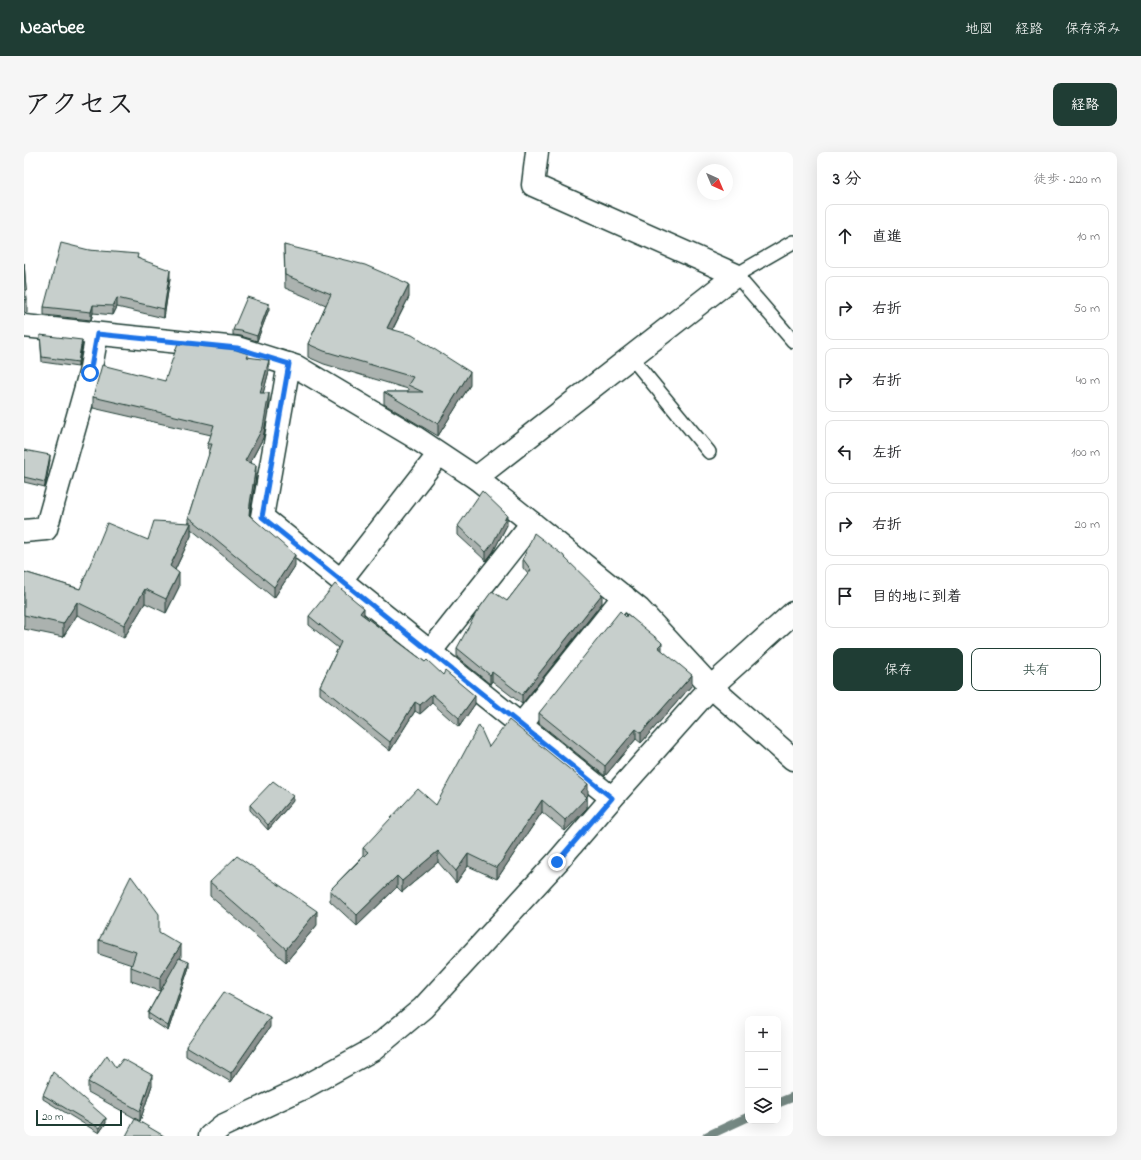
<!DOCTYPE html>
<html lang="ja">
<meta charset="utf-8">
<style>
:root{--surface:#fff;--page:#f6f6f6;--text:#202124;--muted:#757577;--line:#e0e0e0;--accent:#1f3d34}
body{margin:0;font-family:"Indie Flower","Klee One",sans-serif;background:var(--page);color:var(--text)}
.controls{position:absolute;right:12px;bottom:12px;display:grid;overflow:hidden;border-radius:8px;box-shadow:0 4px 16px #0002}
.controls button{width:36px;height:36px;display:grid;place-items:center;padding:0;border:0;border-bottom:1px solid var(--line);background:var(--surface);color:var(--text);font:20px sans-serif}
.compass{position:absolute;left:673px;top:12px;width:36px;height:36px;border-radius:50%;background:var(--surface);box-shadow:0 4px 16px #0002;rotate:136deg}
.scale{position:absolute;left:12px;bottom:10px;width:86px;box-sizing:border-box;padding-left:4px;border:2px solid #1f3d34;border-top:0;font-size:11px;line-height:14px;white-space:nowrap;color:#1f3d34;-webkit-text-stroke:3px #fff;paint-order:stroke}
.stop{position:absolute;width:12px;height:12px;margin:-9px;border:3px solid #1a73e8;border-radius:50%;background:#fff}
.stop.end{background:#1a73e8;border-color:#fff;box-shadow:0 1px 4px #0008}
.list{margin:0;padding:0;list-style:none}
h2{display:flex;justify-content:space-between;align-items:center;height:52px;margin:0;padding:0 16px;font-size:17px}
h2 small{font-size:13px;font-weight:400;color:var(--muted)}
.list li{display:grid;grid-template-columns:26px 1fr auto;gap:12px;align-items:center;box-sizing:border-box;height:64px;margin:0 8px 8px;padding:0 8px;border:1px solid var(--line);border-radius:8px}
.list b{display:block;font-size:15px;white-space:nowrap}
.list em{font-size:13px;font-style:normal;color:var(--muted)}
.actions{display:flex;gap:8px;padding:12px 16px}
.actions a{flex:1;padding:9px 0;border:1px solid var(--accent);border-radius:8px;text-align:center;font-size:14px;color:var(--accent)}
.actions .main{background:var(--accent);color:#fff}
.icon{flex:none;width:22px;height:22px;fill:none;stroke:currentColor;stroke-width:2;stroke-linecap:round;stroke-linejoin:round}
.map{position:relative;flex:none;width:769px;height:984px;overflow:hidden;border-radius:8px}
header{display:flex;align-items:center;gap:24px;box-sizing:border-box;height:56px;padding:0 20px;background:var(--accent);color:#fff}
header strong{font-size:19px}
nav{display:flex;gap:22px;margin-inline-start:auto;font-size:14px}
.intro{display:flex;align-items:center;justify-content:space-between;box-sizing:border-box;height:96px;padding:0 24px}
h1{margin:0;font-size:28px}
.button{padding:10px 18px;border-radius:8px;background:var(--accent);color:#fff;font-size:14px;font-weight:700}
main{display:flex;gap:24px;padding:0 24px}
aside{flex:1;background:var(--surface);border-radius:8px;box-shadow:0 4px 16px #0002}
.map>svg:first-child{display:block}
</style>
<header>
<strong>Nearbee</strong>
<nav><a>地図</a><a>経路</a><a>保存済み</a></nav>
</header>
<div class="intro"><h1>アクセス</h1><a class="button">経路</a></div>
<main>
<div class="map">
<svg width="769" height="984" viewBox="0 0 769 984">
<rect width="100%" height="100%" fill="#fff"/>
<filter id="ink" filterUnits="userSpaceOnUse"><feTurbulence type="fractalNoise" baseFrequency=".025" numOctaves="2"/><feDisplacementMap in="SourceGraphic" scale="8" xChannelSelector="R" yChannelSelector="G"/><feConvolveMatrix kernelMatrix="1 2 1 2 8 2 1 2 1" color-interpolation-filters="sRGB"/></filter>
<g filter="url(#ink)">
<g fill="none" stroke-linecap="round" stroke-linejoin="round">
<!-- stream -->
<g stroke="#758883" stroke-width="9">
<polyline points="754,951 769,945"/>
<polyline points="683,984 724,965"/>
</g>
<!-- service casing -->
<g stroke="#1f3d34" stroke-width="16">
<g id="service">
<polyline points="769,90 712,123 769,189"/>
<polyline points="607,205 685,300"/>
</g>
</g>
<!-- minor casing -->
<g stroke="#1f3d34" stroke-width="25">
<g id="minor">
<polyline points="0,174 213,196 273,215 389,284 452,326 615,457 687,535 769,607"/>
<polyline points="265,212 238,365 588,646"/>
<polyline points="452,326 712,123 509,33 513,0"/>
<polyline points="0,379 22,377 66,221 73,182"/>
<polyline points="317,428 415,302"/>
<polyline points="406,500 508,371"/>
<polyline points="497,573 600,444"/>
<polyline points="186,984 198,974 279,936 350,897 399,856 533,710 588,646 687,535 769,461"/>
</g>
</g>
<!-- service -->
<use href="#service" stroke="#fff" stroke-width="13"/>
<!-- minor -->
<use href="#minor" stroke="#fff" stroke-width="22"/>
</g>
<!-- wall -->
<g fill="#abb2af" stroke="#1f3d34">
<polygon points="260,93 385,145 369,177 446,233 414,284 360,252 360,240 384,240 384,237 300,212 284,205 284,192 302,153 261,136"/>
<polygon points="65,98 114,106 146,126 140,166 93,155 89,163 69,161 67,168 20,163 20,155"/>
<polygon points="0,111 3,148 3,161 0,160"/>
<polygon points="245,157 233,189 217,184 209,183 209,178"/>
<polygon points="16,183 58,193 54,215 18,210"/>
<polygon points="225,205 245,219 239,241 245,253 239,286 226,311 232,324 226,363 271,414 250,446 167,377 167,384 151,418 155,435 142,461 121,451 100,486 53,463 39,485 0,477 0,420 56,437 124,388 165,371 165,365 185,303 184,292 187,283 69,256 69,245 141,229"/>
<polygon points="0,298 26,308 21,335 0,330"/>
<polygon points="483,373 469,400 462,409 434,383 434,374"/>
<polygon points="540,406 578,451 498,552 468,529 466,532 433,505 433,496 483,449 504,422 499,416 499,407"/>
<polygon points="285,464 340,464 401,510 419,523 451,552 435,575 408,551 396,562 391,559 366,599 296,542 296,534 314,496 285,473"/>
<polygon points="602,465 638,498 668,533 617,591 612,587 581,624 515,571 515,561"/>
<polygon points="465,595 564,643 563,645 563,656 541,679 518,660 473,727 444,714 432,731 414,710 378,740 373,735 333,774 306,749 306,738 339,704 339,696 412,653"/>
<polygon points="269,649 244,678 226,658 226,653"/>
<polygon points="186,730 293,773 262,810 186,744"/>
<polygon points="135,780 157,806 165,815 144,879 124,866 124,861 136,839 107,829 107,815 108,813 75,802 75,788"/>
<polygon points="246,875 207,930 162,904 162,894"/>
<polygon points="92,916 128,933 116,969 64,940 64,930"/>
<polygon points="19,943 82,971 75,981 19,947"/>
</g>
<!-- shaded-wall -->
<g fill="#8b918f" stroke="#1f3d34">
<polygon points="146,118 146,126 140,166 140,157"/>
<polygon points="385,132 385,145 363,188 363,176"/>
<polygon points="93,146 93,155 89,163 89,154"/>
<polygon points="245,152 245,157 233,189 233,184"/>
<polygon points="69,153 69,161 67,168 67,160"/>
<polygon points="58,188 58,193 54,215 54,210"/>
<polygon points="245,208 245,219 236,253 236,241"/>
<polygon points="446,220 446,233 414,284 414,272"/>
<polygon points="245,241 245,253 239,286 221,320 221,309"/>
<polygon points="26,303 26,308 21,335 21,330"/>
<polygon points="232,313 232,324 226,363 225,374 226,352"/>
<polygon points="483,363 483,373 469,400 462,409 462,400"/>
<polygon points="167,371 167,384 146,428 146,414"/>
<polygon points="271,403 271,414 250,446 250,435"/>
<polygon points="155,421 155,435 142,461 142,447"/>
<polygon points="121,437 121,451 100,486 100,473"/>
<polygon points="578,442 578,451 498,552 498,543"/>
<polygon points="53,450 53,463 39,485 39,472"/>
<polygon points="340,456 340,465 336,461"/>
<polygon points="638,491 638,500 634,495"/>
<polygon points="468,520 468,529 466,532 466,523"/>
<polygon points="668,523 668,533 617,591 617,581"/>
<polygon points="408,542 408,551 396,562 396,553"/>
<polygon points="451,544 451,552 435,575 435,566"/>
<polygon points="391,550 391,559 366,599 366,590"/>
<polygon points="612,577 612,587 581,624 581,614"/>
<polygon points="564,632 564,643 561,646 563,645 563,656 541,679 541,668 557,640"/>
<polygon points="269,644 269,649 244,678 244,673"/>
<polygon points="518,648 518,660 473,727 473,716"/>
<polygon points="414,699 414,710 378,740 378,729"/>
<polygon points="444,702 444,714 432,731 432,719"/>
<polygon points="373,724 373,735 333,774 333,763"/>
<polygon points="293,759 293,773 262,810 262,797"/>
<polygon points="157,793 157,807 136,839 136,826"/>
<polygon points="165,810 165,815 144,879 144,874"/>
<polygon points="246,865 246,875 207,930 207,921"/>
<polygon points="128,923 128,933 116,969 116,959"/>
<polygon points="82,966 82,971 75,981 75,976"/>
</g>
<!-- building -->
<g fill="#c7cfcc" stroke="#1f3d34">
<polygon points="37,91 65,98 114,102 113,106 146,118 140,157 93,146 89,154 69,153 67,160 20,155"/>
<polygon points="260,93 341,113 385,132 363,176 388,183 446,220 414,272 360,240 399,240 384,233 389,225 300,199 284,192 307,142 261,123"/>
<polygon points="0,111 3,148 0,147"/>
<polygon points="223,145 245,152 233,184 217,179 209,178"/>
<polygon points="16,183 58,188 54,210 18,205"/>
<polygon points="154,191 210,197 225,202 223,205 245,208 236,241 245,241 239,275 221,309 232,313 226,352 225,363 271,403 250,435 165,365 188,292 184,292 190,273 69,245 78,213 141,229"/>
<polygon points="0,298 26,303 21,330 0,325"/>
<polygon points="458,339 483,363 469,391 462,400 434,374"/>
<polygon points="130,369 167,371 146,414 155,421 142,447 121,437 100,473 53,450 39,472 0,463 0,420 56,437 83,371 124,388"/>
<polygon points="510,381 540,404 540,405 578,442 498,543 468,520 466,523 433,496 452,461 468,439 483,449 507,418 499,407"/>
<polygon points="311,432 340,456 336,461 401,510 403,508 419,523 421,519 451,544 435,566 408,542 396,553 391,550 366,590 296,534 317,490 285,464"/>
<polygon points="596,459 602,465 603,462 636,489 638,491 634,495 668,523 617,581 612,577 581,614 515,561"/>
<polygon points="485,568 564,632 557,640 563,645 541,668 518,648 473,716 444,702 432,719 414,699 378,729 373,724 333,763 306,738 344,700 339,696 394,637 412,653 455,573 465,595"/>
<polygon points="249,629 269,644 244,673 226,653"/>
<polygon points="213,704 293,759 262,797 186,730"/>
<polygon points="107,724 135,762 135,780 157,793 136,826 107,815 112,800 75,788"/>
<polygon points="155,806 165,810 144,874 124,861"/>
<polygon points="200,840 246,865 207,921 162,894"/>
<polygon points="83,903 92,916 99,907 128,923 116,959 64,930"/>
<polygon points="29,920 82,966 75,976 19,943"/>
<polygon points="111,967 140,984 102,984"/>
</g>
</g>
<g fill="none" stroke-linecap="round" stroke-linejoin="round" filter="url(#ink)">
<!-- route -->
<polyline stroke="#1a73e8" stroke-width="5" points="66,221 73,182 213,196 265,212 238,365 588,646 533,710"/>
</g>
</svg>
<div class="controls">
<button>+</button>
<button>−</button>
<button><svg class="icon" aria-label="layers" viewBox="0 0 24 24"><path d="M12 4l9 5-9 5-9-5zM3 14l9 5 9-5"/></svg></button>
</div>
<svg class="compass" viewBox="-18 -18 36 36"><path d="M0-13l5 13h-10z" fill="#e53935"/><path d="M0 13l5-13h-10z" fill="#757577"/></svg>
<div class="scale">20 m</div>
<div class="stop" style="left:66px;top:221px"></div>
<div class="stop end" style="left:533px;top:710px"></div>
</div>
<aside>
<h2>3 分<small>徒歩 · 220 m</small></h2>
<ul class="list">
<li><svg class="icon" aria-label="ahead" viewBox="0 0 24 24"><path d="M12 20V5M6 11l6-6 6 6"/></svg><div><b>直進</b></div><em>10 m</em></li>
<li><svg class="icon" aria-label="right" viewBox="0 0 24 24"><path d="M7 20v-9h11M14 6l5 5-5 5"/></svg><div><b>右折</b></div><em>50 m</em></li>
<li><svg class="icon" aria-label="right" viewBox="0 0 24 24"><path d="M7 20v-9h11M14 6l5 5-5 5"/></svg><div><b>右折</b></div><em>40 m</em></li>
<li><svg class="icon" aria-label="left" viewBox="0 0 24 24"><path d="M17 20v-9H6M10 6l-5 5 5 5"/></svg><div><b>左折</b></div><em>100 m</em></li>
<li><svg class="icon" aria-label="right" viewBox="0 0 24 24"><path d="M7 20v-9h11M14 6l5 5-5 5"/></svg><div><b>右折</b></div><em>20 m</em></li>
<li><svg class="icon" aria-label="arrive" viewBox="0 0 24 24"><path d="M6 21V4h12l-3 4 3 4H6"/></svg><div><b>目的地に到着</b></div></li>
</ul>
<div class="actions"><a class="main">保存</a><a>共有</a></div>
</aside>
</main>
